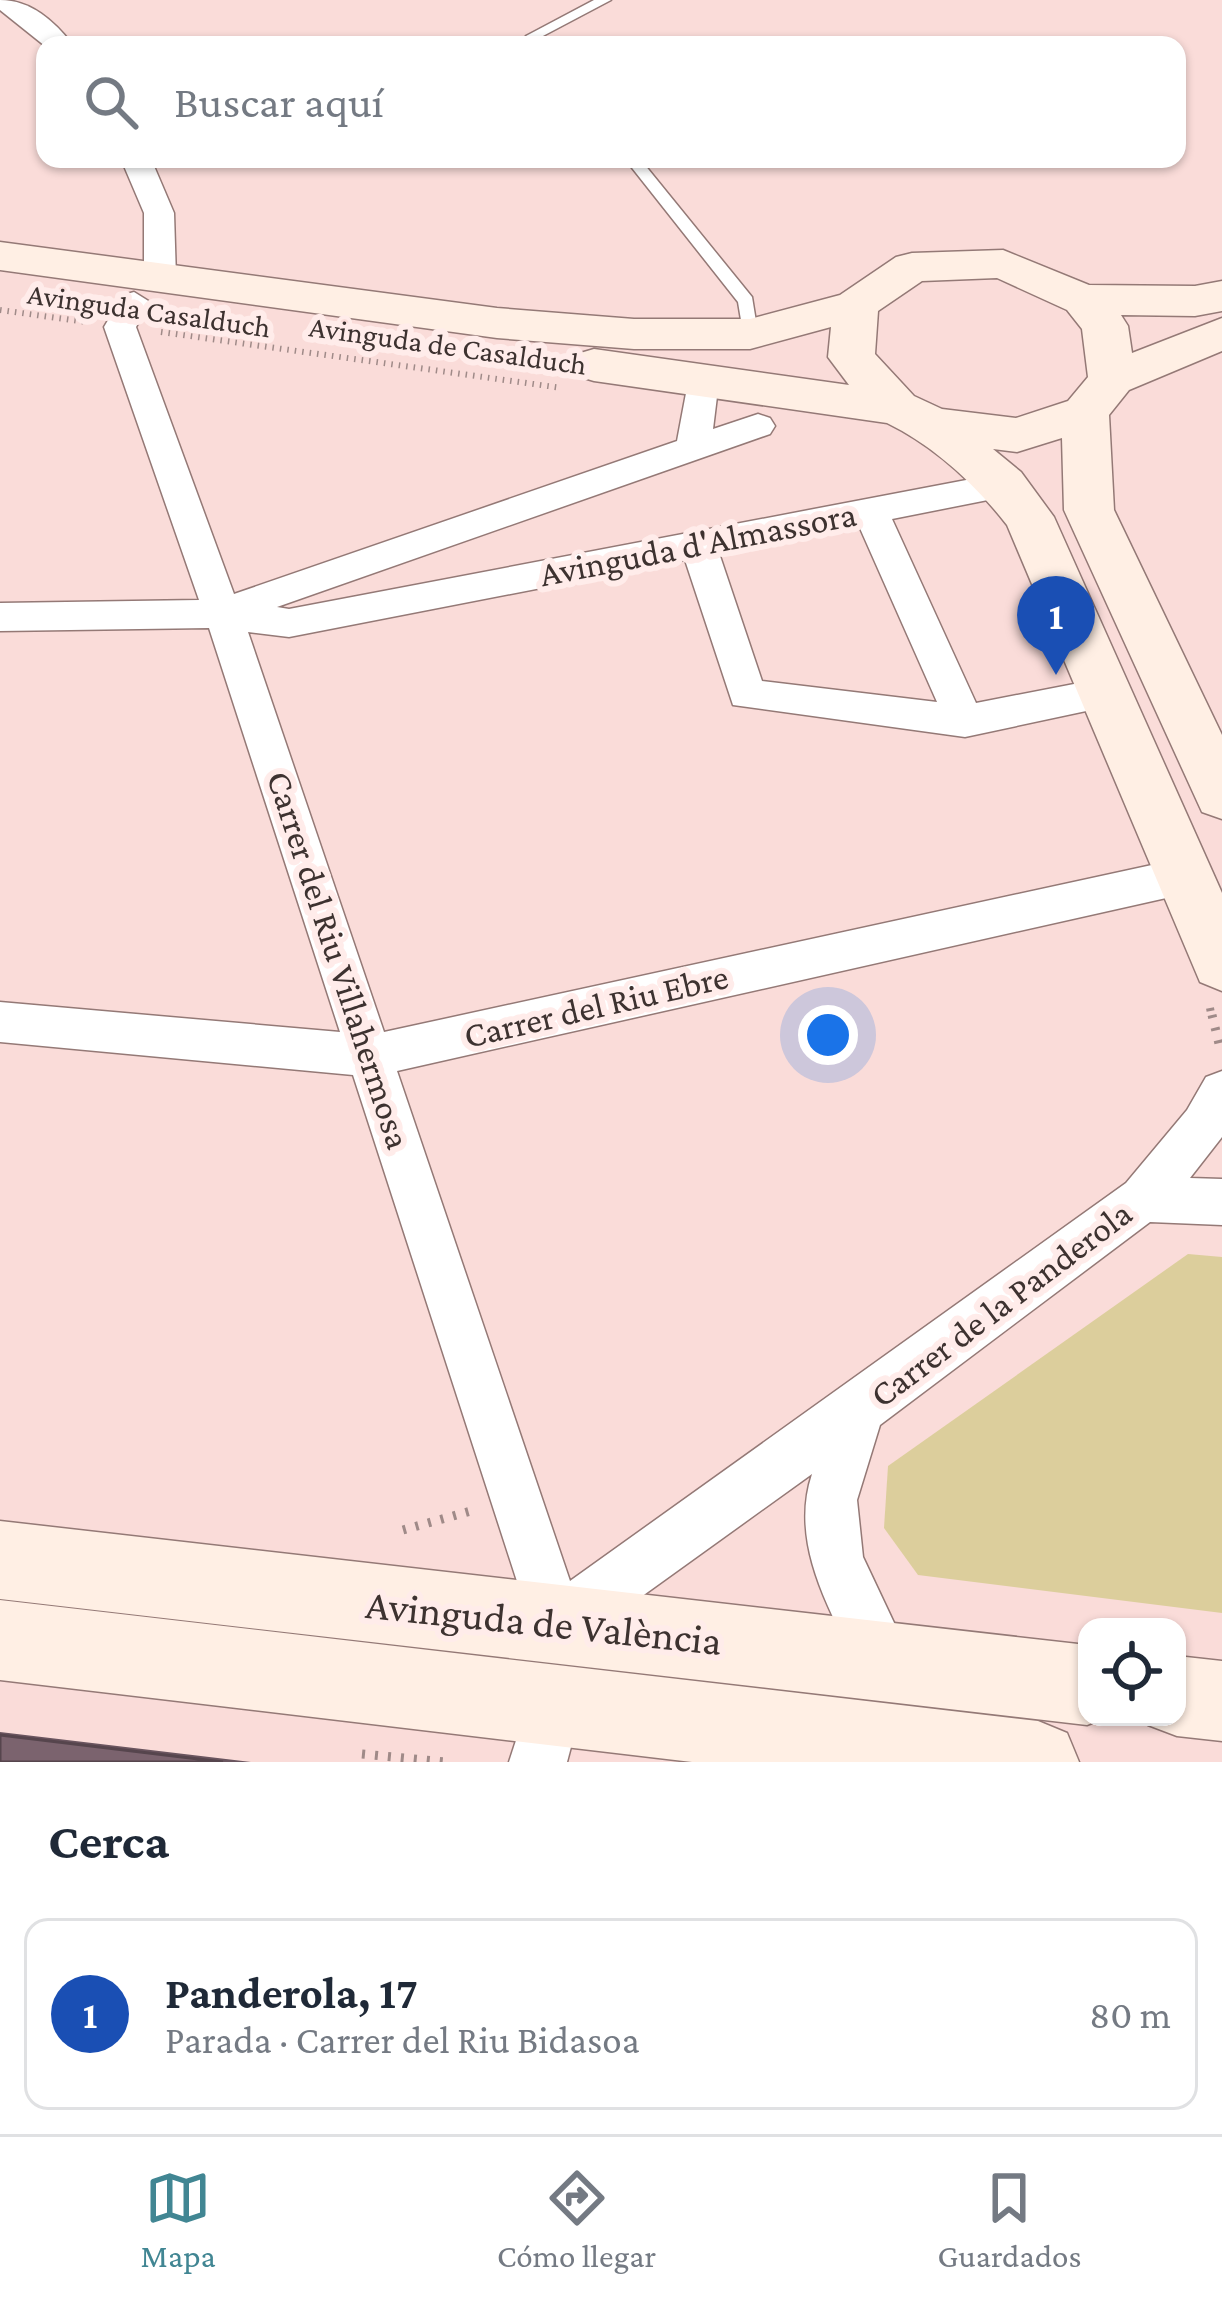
<!DOCTYPE html>
<html lang="es">
<meta charset="utf-8">
<style>
:root{--surface:#fff;--page:#f6f6f7;--text:#1f2937;--muted:#747a83;--line:#e0e1e3;--accent:#418693}
body{margin:0;font-family:"Crimson Pro",serif;background:var(--page);color:var(--text)}
.controls{position:absolute;right:36px;bottom:36px;display:grid;overflow:hidden;border-radius:24px;box-shadow:0 3px 9px #0004}
.controls button{width:108px;height:108px;display:grid;place-items:center;padding:0;border:0;border-bottom:3px solid var(--line);background:var(--surface);color:var(--text);font:60px sans-serif}
.you{position:absolute;left:828px;top:1035px;width:42px;height:42px;margin:-30px;border:9px solid #fff;border-radius:50%;background:#1a73e8;box-shadow:0 0 0 18px #1a73e833}
.badge{display:grid;place-items:center;width:78px;height:78px;border-radius:50%;background:var(--accent);color:#fff;font-size:39px;font-weight:700}
.pin{position:absolute;translate:-50% -99px;filter:drop-shadow(0 3px 6px #0008)}
.pin::after{content:'';position:absolute;top:63px;width:42px;height:36px;background:inherit;clip-path:polygon(0 0,100% 0,50% 100%)}
.list{margin:0;padding:0;list-style:none}
h2{display:flex;justify-content:space-between;align-items:center;height:156px;margin:0;padding:0 48px;font-size:51px}
h2 small{font-size:39px;font-weight:400;color:var(--muted)}
.list li{display:grid;grid-template-columns:78px 1fr auto;gap:36px;align-items:center;box-sizing:border-box;height:192px;margin:0 24px 24px;padding:0 24px;border:3px solid var(--line);border-radius:24px}
.list b{display:block;font-size:45px;white-space:nowrap}
.list p{margin:0;font-size:39px;white-space:nowrap;color:var(--muted)}
.list em{font-size:39px;font-style:normal;color:var(--muted)}
.icon{flex:none;width:66px;height:66px;fill:none;stroke:currentColor;stroke-width:2;stroke-linecap:round;stroke-linejoin:round}
.map{position:relative;flex:none;width:1222px;height:1762px;overflow:hidden}
.search{position:absolute;background:var(--surface);box-shadow:0 3px 9px #0004;left:36px;right:36px;top:36px;height:132px;display:flex;align-items:center;gap:30px;box-sizing:border-box;padding:0 42px;border-radius:24px;color:var(--muted);font-size:45px}
.sheet{height:372px;background:var(--surface)}
nav{display:flex;justify-content:space-around;align-items:center;box-sizing:border-box;height:168px;border-top:3px solid var(--line);background:var(--surface);font-size:33px;color:var(--muted)}
nav a{display:grid;justify-items:center;gap:6px}
nav .on{color:var(--accent)}
.map>svg:first-child{display:block}
</style>
<div class="map">
<svg width="1222" height="1762" viewBox="0 0 1222 1762">
<rect width="100%" height="100%" fill="#fadcd9"/>
<!-- green -->
<polygon fill="#dcce9c" points="1188,1254 1222,1257 1222,1613 918,1575 884,1528 888,1466"/>
<g fill="none" stroke-linecap="round" stroke-linejoin="round">
<!-- lane casing -->
<g stroke="#947976" stroke-width="3">
<g id="lane">
<polygon points="594,0 611,0 541,37 547,45 533,45 526,36"/>
<polygon points="625,159 640,159 752,297 758,334 756,338 744,338 738,302"/>
</g>
</g>
<!-- street casing -->
<g stroke="#947976" stroke-width="3">
<g id="street">
<path d="M0,0C31,0 54,21 73,45L45,46L0,10Z"/>
<polygon points="121,159 151,159 174,213 176,278 171,285 149,285 144,278 144,213"/>
<path d="M134,292L150,302L136,327L234,594L677,441L690,372H714L719,380L713,429L758,414L770,418L775,426L770,434L277,607L289,609L1003,473L1015,476L1020,485L1015,494L1003,497L892,519L976,703L1105,678L1119,682L1124,693L1119,704L965,737L733,705L685,560L289,637L248,632L384,1032L1184,858L1199,863L1205,876L1199,889L1184,894L397,1071L570,1581L1126,1183L1187,1110L1206,1077L1222,1071V1137L1190,1178L1222,1179V1225L1150,1222L880,1425L857,1500L863,1557L912,1661L904,1681L884,1689L864,1681C834,1616 788,1547 812,1474L577,1643L557,1651L537,1643L353,1075L0,1042V1002L340,1032L209,628L0,631V603L199,600L104,327L123,295ZM859,526L937,702L762,681L719,553Z"/>
<polygon points="554,1677 574,1685 582,1705 567,1762 509,1762 534,1685"/>
</g>
</g>
<!-- secondary casing -->
<g stroke="#947976" stroke-width="3">
<g id="secondary">
<path d="M0,242L497,308L634,319H750L840,295L896,257L912,253L1003,250L1089,285L1195,286L1222,281V311L1195,316L1121,315L1128,326L1132,353L1222,318V351L1129,390L1109,415L1114,510L1222,735V819L1202,812L1064,510L1062,438L1017,452L993,449L1021,472L1054,517L1222,893V991L1200,982L1007,525C975,484 934,446 887,423L594,381L577,376L571,365L577,354L594,349L849,385L828,357L831,327L750,349H634L497,338L0,270ZM997,278L1067,310L1082,329L1088,377L1068,401L1016,418L942,409L914,396L875,354L878,311L922,281Z"/>
<polygon points="0,1521 1087,1645 1087,1717 1107,1717 1087,1725 0,1599"/>
<polygon points="0,1600 1038,1721 1067,1733 1079,1762 692,1762 0,1680"/>
<polygon points="1177,1656 1222,1661 1222,1741 1177,1736 1148,1725 1145,1717 1177,1717"/>
</g>
</g>
<!-- path-far2 -->
<g stroke="#9f8a88" stroke-width="6" stroke-dasharray="1.5 6" stroke-linecap="butt">
<polyline points="0,310 86,322"/>
<polyline points="161,332 562,388"/>
</g>
<!-- path-far1 -->
<polyline stroke="#9f8a88" stroke-width="8" stroke-dasharray="3 9" stroke-linecap="butt" points="1210,1008 1212,1018"/>
<!-- path -->
<g stroke="#9f8a88" stroke-width="9" stroke-dasharray="3 10" stroke-linecap="butt">
<polyline points="1212,1015 1221,1052"/>
<polyline points="403,1530 471,1511"/>
<polyline points="362,1754 445,1762"/>
</g>
<!-- lane -->
<use href="#lane" fill="#fff" fill-rule="evenodd"/>
<!-- street -->
<use href="#street" fill="#fff" fill-rule="evenodd"/>
<!-- secondary -->
<use href="#secondary" fill="#ffefe4" fill-rule="evenodd"/>
</g>
<!-- wall -->
<polygon fill="#6a555f" points="0,1732 251,1762 0,1762"/>
<!-- building -->
<polygon fill="#7b636e" stroke="#56454d" stroke-width="3" points="0,1735 223,1762 0,1762"/>
<g text-anchor="middle" dominant-baseline="central" stroke-width="12" stroke-linejoin="round" paint-order="stroke">
<!-- far-street labels -->
<g font-size="30" fill="#3d3230" stroke="#ffecea">
<text transform="translate(149 310) rotate(8)">Avinguda Casalduch</text>
<text transform="translate(448 345) rotate(8)">Avinguda de Casalduch</text>
</g>
<!-- street labels -->
<g font-size="36" fill="#3d3230" stroke="#ffecea">
<text transform="translate(698 544) rotate(-11)">Avinguda d'Almassora</text>
<text transform="translate(339 960) rotate(72)">Carrer del Riu Villahermosa</text>
<text transform="translate(596 1006) rotate(-13)">Carrer del Riu Ebre</text>
<text transform="translate(1001 1304) rotate(-37)">Carrer de la Panderola</text>
</g>
<!-- near-street labels -->
<g font-size="42" fill="#3d3230" stroke="#ffecea">
<text transform="translate(544 1622) rotate(6)">Avinguda de València</text>
</g>
</g>
</svg>
<div class="controls">
<button><svg class="icon" aria-label="locate" viewBox="0 0 24 24"><circle cx="12" cy="12" r="6"/><path d="M12 2v4M12 18v4M2 12h4M18 12h4"/></svg></button>
</div>
<div class="you"></div>
<div class="pin badge" style="left:1056px;top:675px;background:#1a4fb4">1</div>
<div class="search"><svg class="icon" aria-label="search" viewBox="0 0 24 24"><circle cx="10" cy="10" r="6"/><path d="M15 15l6 6"/></svg>Buscar aquí</div>
</div>
<section class="sheet">
<h2>Cerca<small></small></h2>
<ul class="list">
<li><span class="badge" style="background:#1a4fb4">1</span><div><b>Panderola, 17</b><p>Parada · Carrer del Riu Bidasoa</p></div><em>80 m</em></li>
</ul>
</section>
<nav>
<a class="on"><svg class="icon" aria-label="map" viewBox="0 0 24 24"><path d="M3 6l6-2 6 2 6-2v14l-6 2-6-2-6 2zM9 4v14M15 6v14"/></svg>Mapa</a>
<a><svg class="icon" aria-label="directions" viewBox="0 0 24 24"><path d="M12 3l9 9-9 9-9-9zM9 14v-3h6M13 9l2 2-2 2"/></svg>Cómo llegar</a>
<a><svg class="icon" aria-label="saved" viewBox="0 0 24 24"><path d="M7 4h10v16l-5-4-5 4z"/></svg>Guardados</a>
</nav>
